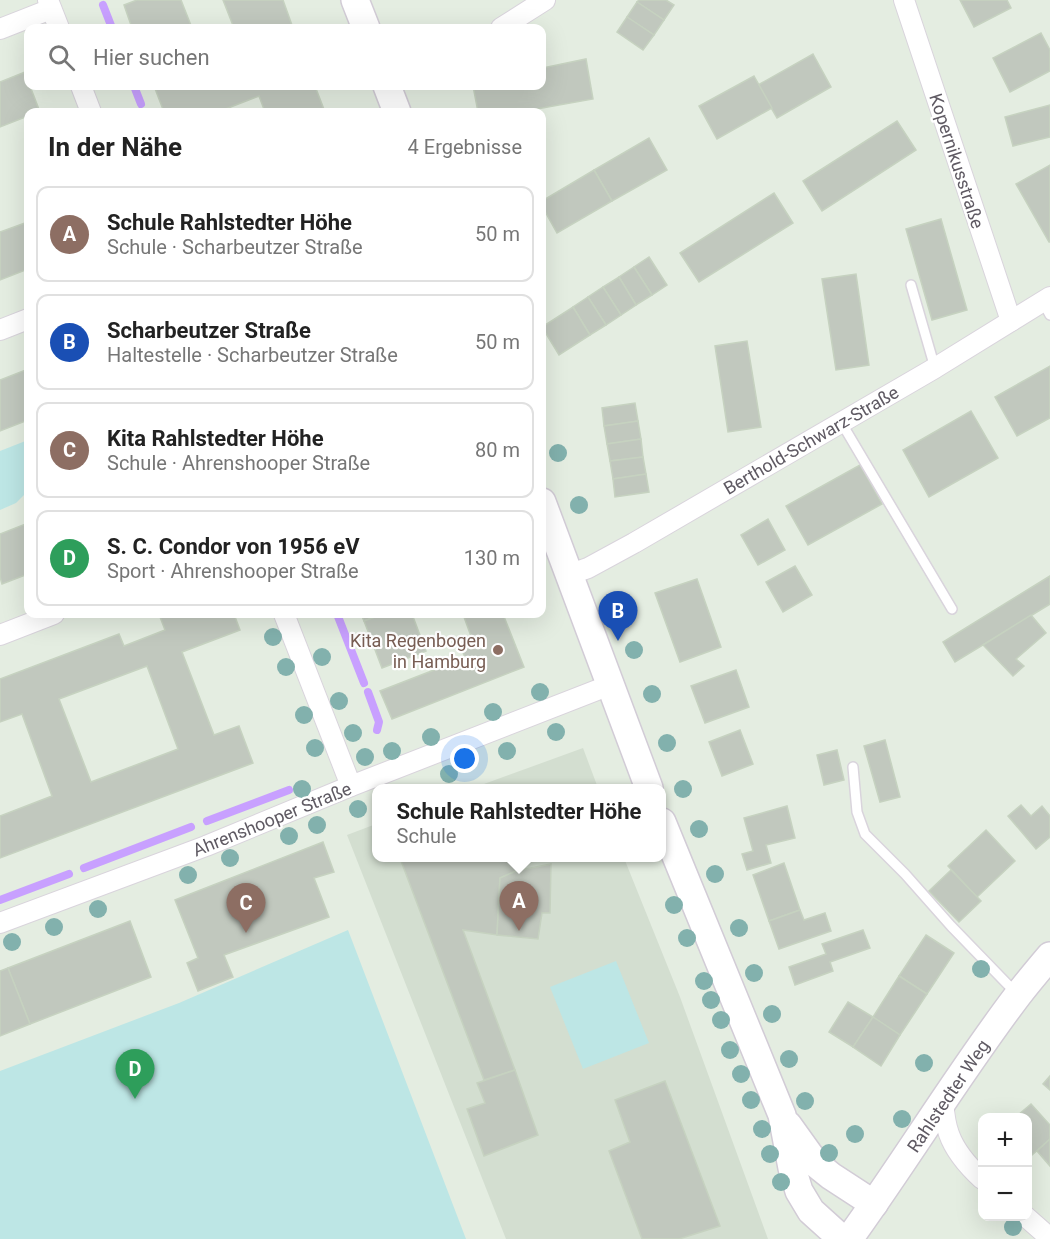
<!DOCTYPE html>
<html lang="de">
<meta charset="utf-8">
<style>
:root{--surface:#fff;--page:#f6f6f6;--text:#222;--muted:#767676;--line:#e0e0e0;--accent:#0b8043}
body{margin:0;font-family:Roboto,sans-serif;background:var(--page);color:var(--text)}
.controls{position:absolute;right:18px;bottom:18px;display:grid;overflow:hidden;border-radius:12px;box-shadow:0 6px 24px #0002}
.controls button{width:54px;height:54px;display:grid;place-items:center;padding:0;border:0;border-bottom:2px solid var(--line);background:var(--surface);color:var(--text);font:30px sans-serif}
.you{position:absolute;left:465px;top:759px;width:21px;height:21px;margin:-15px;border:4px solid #fff;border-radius:50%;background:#1a73e8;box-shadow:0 0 0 9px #1a73e833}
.badge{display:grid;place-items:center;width:39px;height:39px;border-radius:50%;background:var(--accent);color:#fff;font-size:20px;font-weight:700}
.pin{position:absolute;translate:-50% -50px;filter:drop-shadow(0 2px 3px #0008)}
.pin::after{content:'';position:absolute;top:32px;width:21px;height:18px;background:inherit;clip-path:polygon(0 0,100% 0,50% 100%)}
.popup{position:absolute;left:372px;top:784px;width:294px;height:78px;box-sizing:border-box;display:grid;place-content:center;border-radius:12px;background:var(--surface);filter:drop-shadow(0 2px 4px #0005);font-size:20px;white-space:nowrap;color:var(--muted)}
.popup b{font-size:22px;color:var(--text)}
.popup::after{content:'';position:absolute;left:50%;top:100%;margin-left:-12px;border:12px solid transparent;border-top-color:var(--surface)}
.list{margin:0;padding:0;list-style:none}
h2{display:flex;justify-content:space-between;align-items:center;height:78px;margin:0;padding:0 24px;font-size:26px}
h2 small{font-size:20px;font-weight:400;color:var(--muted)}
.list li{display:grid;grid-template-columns:39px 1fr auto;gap:18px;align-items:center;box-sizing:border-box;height:96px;margin:0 12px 12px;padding:0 12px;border:2px solid var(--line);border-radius:12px}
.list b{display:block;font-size:22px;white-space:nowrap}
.list p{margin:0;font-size:20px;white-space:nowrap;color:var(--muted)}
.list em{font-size:20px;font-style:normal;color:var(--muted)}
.icon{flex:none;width:33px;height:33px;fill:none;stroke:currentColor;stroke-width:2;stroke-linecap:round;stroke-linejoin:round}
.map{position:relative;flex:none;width:1050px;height:1239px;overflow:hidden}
.search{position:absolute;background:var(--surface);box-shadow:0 6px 24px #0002;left:24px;top:24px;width:522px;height:66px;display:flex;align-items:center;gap:15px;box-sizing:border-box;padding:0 21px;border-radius:12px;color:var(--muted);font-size:22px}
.panel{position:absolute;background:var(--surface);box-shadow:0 6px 24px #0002;left:24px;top:108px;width:522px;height:510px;border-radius:12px}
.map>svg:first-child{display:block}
</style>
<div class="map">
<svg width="1050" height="1239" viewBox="0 0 1050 1239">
<rect width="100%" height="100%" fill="#e4ede1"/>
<!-- education -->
<g fill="#d3ded0">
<polygon points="583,748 598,788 473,788"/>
<polygon points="376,824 376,858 624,858 680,997 768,1239 506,1239 347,835"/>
</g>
<!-- park -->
<g fill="#bde6e5">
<polygon points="28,440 28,491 16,503 0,510 0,451"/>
<polygon points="348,930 466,1239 0,1239 0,1071 179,1003"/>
<polygon points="616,961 649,1043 583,1069 550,987"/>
</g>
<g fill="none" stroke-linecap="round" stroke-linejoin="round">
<!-- stream -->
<g stroke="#c8a0ff" stroke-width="8">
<polyline points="103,5 112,28"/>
<polyline points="134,86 141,104"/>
<polyline points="337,614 364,683"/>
<polyline points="368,692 379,722 377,730"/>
<polyline points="207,821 289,790"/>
<polyline points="84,868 191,827"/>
<polyline points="0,900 69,874"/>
</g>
</g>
<!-- building -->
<g fill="#c1c8be" stroke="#c6d2c0" stroke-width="1.5" fill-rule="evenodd">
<polygon points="137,0 181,0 192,28 132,28 124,5"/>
<polygon points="223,0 283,0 293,28 234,28"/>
<polygon points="639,0 666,0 674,5 664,20 637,2"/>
<polygon points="960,0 1007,0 1011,8 974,27"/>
<polygon points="637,2 664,20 654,35 627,17"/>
<polygon points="627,17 654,35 643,50 617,32"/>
<polygon points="1041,33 1050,50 1050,71 1010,92 993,58"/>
<polygon points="813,54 831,87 777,118 758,85"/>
<polygon points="586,59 593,99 520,112 478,112 473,86 542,86 542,68"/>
<polygon points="25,72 28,81 28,86 30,86 40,112 28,112 28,116 0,127 0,82"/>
<polygon points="754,76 772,108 717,139 699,106"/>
<polygon points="154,86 315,86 325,112 265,112 259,96 223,110 224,112 164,112"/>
<polygon points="1050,105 1050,137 1013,146 1005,117"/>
<polygon points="897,121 916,150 822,211 803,181"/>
<polygon points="649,138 667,170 612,201 594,170"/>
<polygon points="1050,165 1050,242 1049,242 1016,184"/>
<polygon points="594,170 612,201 557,233 542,206 542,201"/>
<polygon points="774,193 793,223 699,282 680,253"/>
<polygon points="941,219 967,310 932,320 906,229"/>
<polygon points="25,223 28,232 28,269 0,280 0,232"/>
<polygon points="649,257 667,285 652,295 634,267"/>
<polygon points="634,267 652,295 636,305 619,277"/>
<polygon points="856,274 869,365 836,370 822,279"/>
<polygon points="619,277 636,305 621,315 603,287"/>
<polygon points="603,287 621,315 606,325 588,297"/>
<polygon points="588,297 606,325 590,335 573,307"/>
<polygon points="573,307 590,335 559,355 542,327"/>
<polygon points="747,341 761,427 728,432 715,346"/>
<polygon points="1050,366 1050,418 1017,436 995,397"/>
<polygon points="28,369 28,420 0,431 0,380"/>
<polygon points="635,403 638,421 604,426 602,408"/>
<polygon points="971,411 998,458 929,497 903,450"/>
<polygon points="638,421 641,439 607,444 604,426"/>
<polygon points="641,439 643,457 610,461 607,444"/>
<polygon points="643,457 646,474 613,479 610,461"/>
<polygon points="860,465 882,504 808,545 786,506"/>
<polygon points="646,474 649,492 615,497 613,479"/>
<polygon points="768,519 785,550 758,565 741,535"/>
<polygon points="28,523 28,574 2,584 0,577 0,534"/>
<polygon points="795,566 812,595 783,612 766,582"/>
<polygon points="1050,576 1050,604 955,662 943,642"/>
<polygon points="697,579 721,647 680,662 655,593"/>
<path d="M169,614H234L240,630L182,652L214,735L239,726L253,763L0,858V816L52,796L22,714L0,722V679L119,634L124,646L165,630L160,617ZM147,666L178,749L91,782L59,699Z"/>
<polygon points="361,614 383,614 364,621"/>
<polygon points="383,614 412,614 426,651 382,668 364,621"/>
<polygon points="474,614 503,614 524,667 392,719 380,691 465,658 460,643 472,639 464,617"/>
<polygon points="1031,615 1046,633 1016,659 1024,666 1013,676 983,645"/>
<polygon points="736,670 749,707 705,723 691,686"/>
<polygon points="740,730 753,764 722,776 709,742"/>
<polygon points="885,740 900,797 880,802 864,746"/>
<polygon points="837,750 844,780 824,785 817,755"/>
<polygon points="1021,805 1031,816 1042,806 1050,816 1050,837 1036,849 1008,816"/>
<polygon points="787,806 795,838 766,845 771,863 747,870 742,854 753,851 744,818"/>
<polygon points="986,830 1015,861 977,897 948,866"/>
<polygon points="323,842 334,872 314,878 329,917 224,955 233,977 198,991 187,963 198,958 175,900"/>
<polygon points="409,858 514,858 516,871 500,878 497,935 463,930 515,1070 484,1080 401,861"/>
<polygon points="784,863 800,910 769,921 753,875"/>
<polygon points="551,864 550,913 542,913 538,939 497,935 500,878 516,871"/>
<polygon points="951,870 981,901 959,922 929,891"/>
<polygon points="800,910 804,920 825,913 831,931 779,949 769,921"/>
<polygon points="130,921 151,977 30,1024 8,968"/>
<polygon points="863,930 870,948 830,962 833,971 795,985 789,967 826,954 822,944"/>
<polygon points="926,935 954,953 927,994 899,976"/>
<polygon points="8,968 30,1024 0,1036 0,971"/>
<polygon points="899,976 927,994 900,1035 873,1017"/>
<polygon points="848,1002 873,1017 853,1047 829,1032"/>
<polygon points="873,1017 900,1035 881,1066 853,1047"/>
<polygon points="515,1070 538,1135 484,1156 467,1109 485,1103 477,1083"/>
<polygon points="1050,1076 1050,1090 1043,1084"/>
<polygon points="665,1081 720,1226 679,1239 642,1239 609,1151 630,1142 615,1100"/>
<polygon points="1031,1104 1050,1125 1050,1139 1032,1155 1028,1151 1028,1118 1018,1118 1017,1116"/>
<polygon points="1050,1139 1050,1166 1037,1151"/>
</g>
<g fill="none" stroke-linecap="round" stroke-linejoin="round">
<!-- lane casing -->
<g stroke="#d9d4dc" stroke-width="12">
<g id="lane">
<polyline points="911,285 935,368"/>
<polyline points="1043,302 1050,315"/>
<polyline points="841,422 952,609"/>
<polyline points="853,767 857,812 865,834 905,874 951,926 1016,993"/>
</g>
</g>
<!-- street casing -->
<g stroke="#d9d4dc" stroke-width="22">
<g id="street">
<polyline points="48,0 59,28"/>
<polyline points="904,0 1011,321"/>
<polyline points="501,28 545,0"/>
<polyline points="0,29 51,9"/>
<polyline points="81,86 91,112"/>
<polyline points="0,330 28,319"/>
<polyline points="568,575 588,568 634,543 935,368 1050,297"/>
<polyline points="284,614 351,786"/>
<polyline points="0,635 54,614"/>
<polyline points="0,923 206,846 351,786 610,685"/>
<path d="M943,1101C944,1112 945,1124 949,1134C955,1151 969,1167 982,1179"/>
<polyline points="1025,1216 1050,1238"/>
</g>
</g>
<!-- secondary casing -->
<g stroke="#d2ccd6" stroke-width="30">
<g id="secondary">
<polyline points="355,0 366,28"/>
<polyline points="387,86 397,112"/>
<polyline points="542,502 649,788"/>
<polyline points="662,822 782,1115 792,1168 799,1191 811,1211 842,1239"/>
<polyline points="788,1125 816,1164 831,1176 874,1204"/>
<path d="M849,1239C907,1159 958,1074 1018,995C1028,982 1039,969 1050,956"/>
</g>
</g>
<!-- lane -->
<use href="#lane" stroke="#fff" stroke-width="9"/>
<!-- street -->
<use href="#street" stroke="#fff" stroke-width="20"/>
<!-- secondary -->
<use href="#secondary" stroke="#fff" stroke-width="27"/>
</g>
<!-- trees -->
<g fill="#82b1ad">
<circle cx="558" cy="453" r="9"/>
<circle cx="579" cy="505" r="9"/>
<circle cx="616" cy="602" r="9"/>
<circle cx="273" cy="637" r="9"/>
<circle cx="634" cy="650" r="9"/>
<circle cx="322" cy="657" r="9"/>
<circle cx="286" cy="667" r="9"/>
<circle cx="540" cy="692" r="9"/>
<circle cx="652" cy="694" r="9"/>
<circle cx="339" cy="701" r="9"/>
<circle cx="493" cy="712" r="9"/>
<circle cx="304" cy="715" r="9"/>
<circle cx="556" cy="732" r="9"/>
<circle cx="353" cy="733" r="9"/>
<circle cx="431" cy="737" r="9"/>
<circle cx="667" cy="743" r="9"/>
<circle cx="315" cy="748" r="9"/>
<circle cx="392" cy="751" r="9"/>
<circle cx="507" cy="751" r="9"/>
<circle cx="365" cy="757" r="9"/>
<circle cx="449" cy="774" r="9"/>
<circle cx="302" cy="789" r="9"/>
<circle cx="683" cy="789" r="9"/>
<circle cx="358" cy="809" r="9"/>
<circle cx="317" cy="825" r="9"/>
<circle cx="699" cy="829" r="9"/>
<circle cx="289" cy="836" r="9"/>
<circle cx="230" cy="858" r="9"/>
<circle cx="715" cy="874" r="9"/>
<circle cx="188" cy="875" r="9"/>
<circle cx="674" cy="905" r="9"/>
<circle cx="98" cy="909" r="9"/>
<circle cx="54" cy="927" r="9"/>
<circle cx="739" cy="928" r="9"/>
<circle cx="687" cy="938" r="9"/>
<circle cx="12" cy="942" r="9"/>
<circle cx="981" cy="969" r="9"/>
<circle cx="754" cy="973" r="9"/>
<circle cx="704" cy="981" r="9"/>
<circle cx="711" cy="1000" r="9"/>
<circle cx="772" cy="1014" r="9"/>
<circle cx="721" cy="1020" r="9"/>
<circle cx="730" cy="1050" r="9"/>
<circle cx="789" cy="1059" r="9"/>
<circle cx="924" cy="1063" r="9"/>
<circle cx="741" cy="1074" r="9"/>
<circle cx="751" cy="1100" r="9"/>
<circle cx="805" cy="1101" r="9"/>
<circle cx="902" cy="1119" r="9"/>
<circle cx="762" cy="1129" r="9"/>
<circle cx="855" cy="1134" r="9"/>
<circle cx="829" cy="1153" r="9"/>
<circle cx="770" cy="1154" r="9"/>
<circle cx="781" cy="1182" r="9"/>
<circle cx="1013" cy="1227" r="9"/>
</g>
<!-- markers -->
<circle fill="#8d6e63" stroke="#fff" stroke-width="2" cx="498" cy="650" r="6"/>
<g text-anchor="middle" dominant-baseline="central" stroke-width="4.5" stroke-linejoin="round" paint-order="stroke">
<!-- street labels -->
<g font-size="18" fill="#5f5a63" stroke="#fff">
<text transform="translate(957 161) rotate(72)">Kopernikusstraße</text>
<text transform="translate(811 440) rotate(-30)">Berthold-Schwarz-Straße</text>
<text transform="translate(272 819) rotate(-22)">Ahrenshooper Straße</text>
<text transform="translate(948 1096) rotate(-56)">Rahlstedter Weg</text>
</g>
<!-- education labels -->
<g font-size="18" fill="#785e54" stroke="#fff" text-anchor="end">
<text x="486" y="640">Kita Regenbogen<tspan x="486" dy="21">in Hamburg</tspan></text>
</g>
</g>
</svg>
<div class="controls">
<button>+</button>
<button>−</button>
</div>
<div class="you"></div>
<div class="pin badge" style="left:519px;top:931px;background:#8d6e63">A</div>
<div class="popup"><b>Schule Rahlstedter Höhe</b>Schule</div>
<div class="pin badge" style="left:618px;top:641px;background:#1a4fb4">B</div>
<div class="pin badge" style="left:246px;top:933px;background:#8d6e63">C</div>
<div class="pin badge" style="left:135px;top:1099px;background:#2e9e5b">D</div>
<div class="search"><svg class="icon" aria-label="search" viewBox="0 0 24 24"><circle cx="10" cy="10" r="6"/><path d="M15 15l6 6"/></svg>Hier suchen</div>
<section class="panel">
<h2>In der Nähe<small>4 Ergebnisse</small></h2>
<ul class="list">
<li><span class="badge" style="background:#8d6e63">A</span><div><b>Schule Rahlstedter Höhe</b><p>Schule · Scharbeutzer Straße</p></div><em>50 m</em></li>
<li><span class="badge" style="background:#1a4fb4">B</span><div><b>Scharbeutzer Straße</b><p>Haltestelle · Scharbeutzer Straße</p></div><em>50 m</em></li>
<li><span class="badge" style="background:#8d6e63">C</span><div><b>Kita Rahlstedter Höhe</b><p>Schule · Ahrenshooper Straße</p></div><em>80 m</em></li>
<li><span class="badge" style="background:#2e9e5b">D</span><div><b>S. C. Condor von 1956 eV</b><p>Sport · Ahrenshooper Straße</p></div><em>130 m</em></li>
</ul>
</section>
</div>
